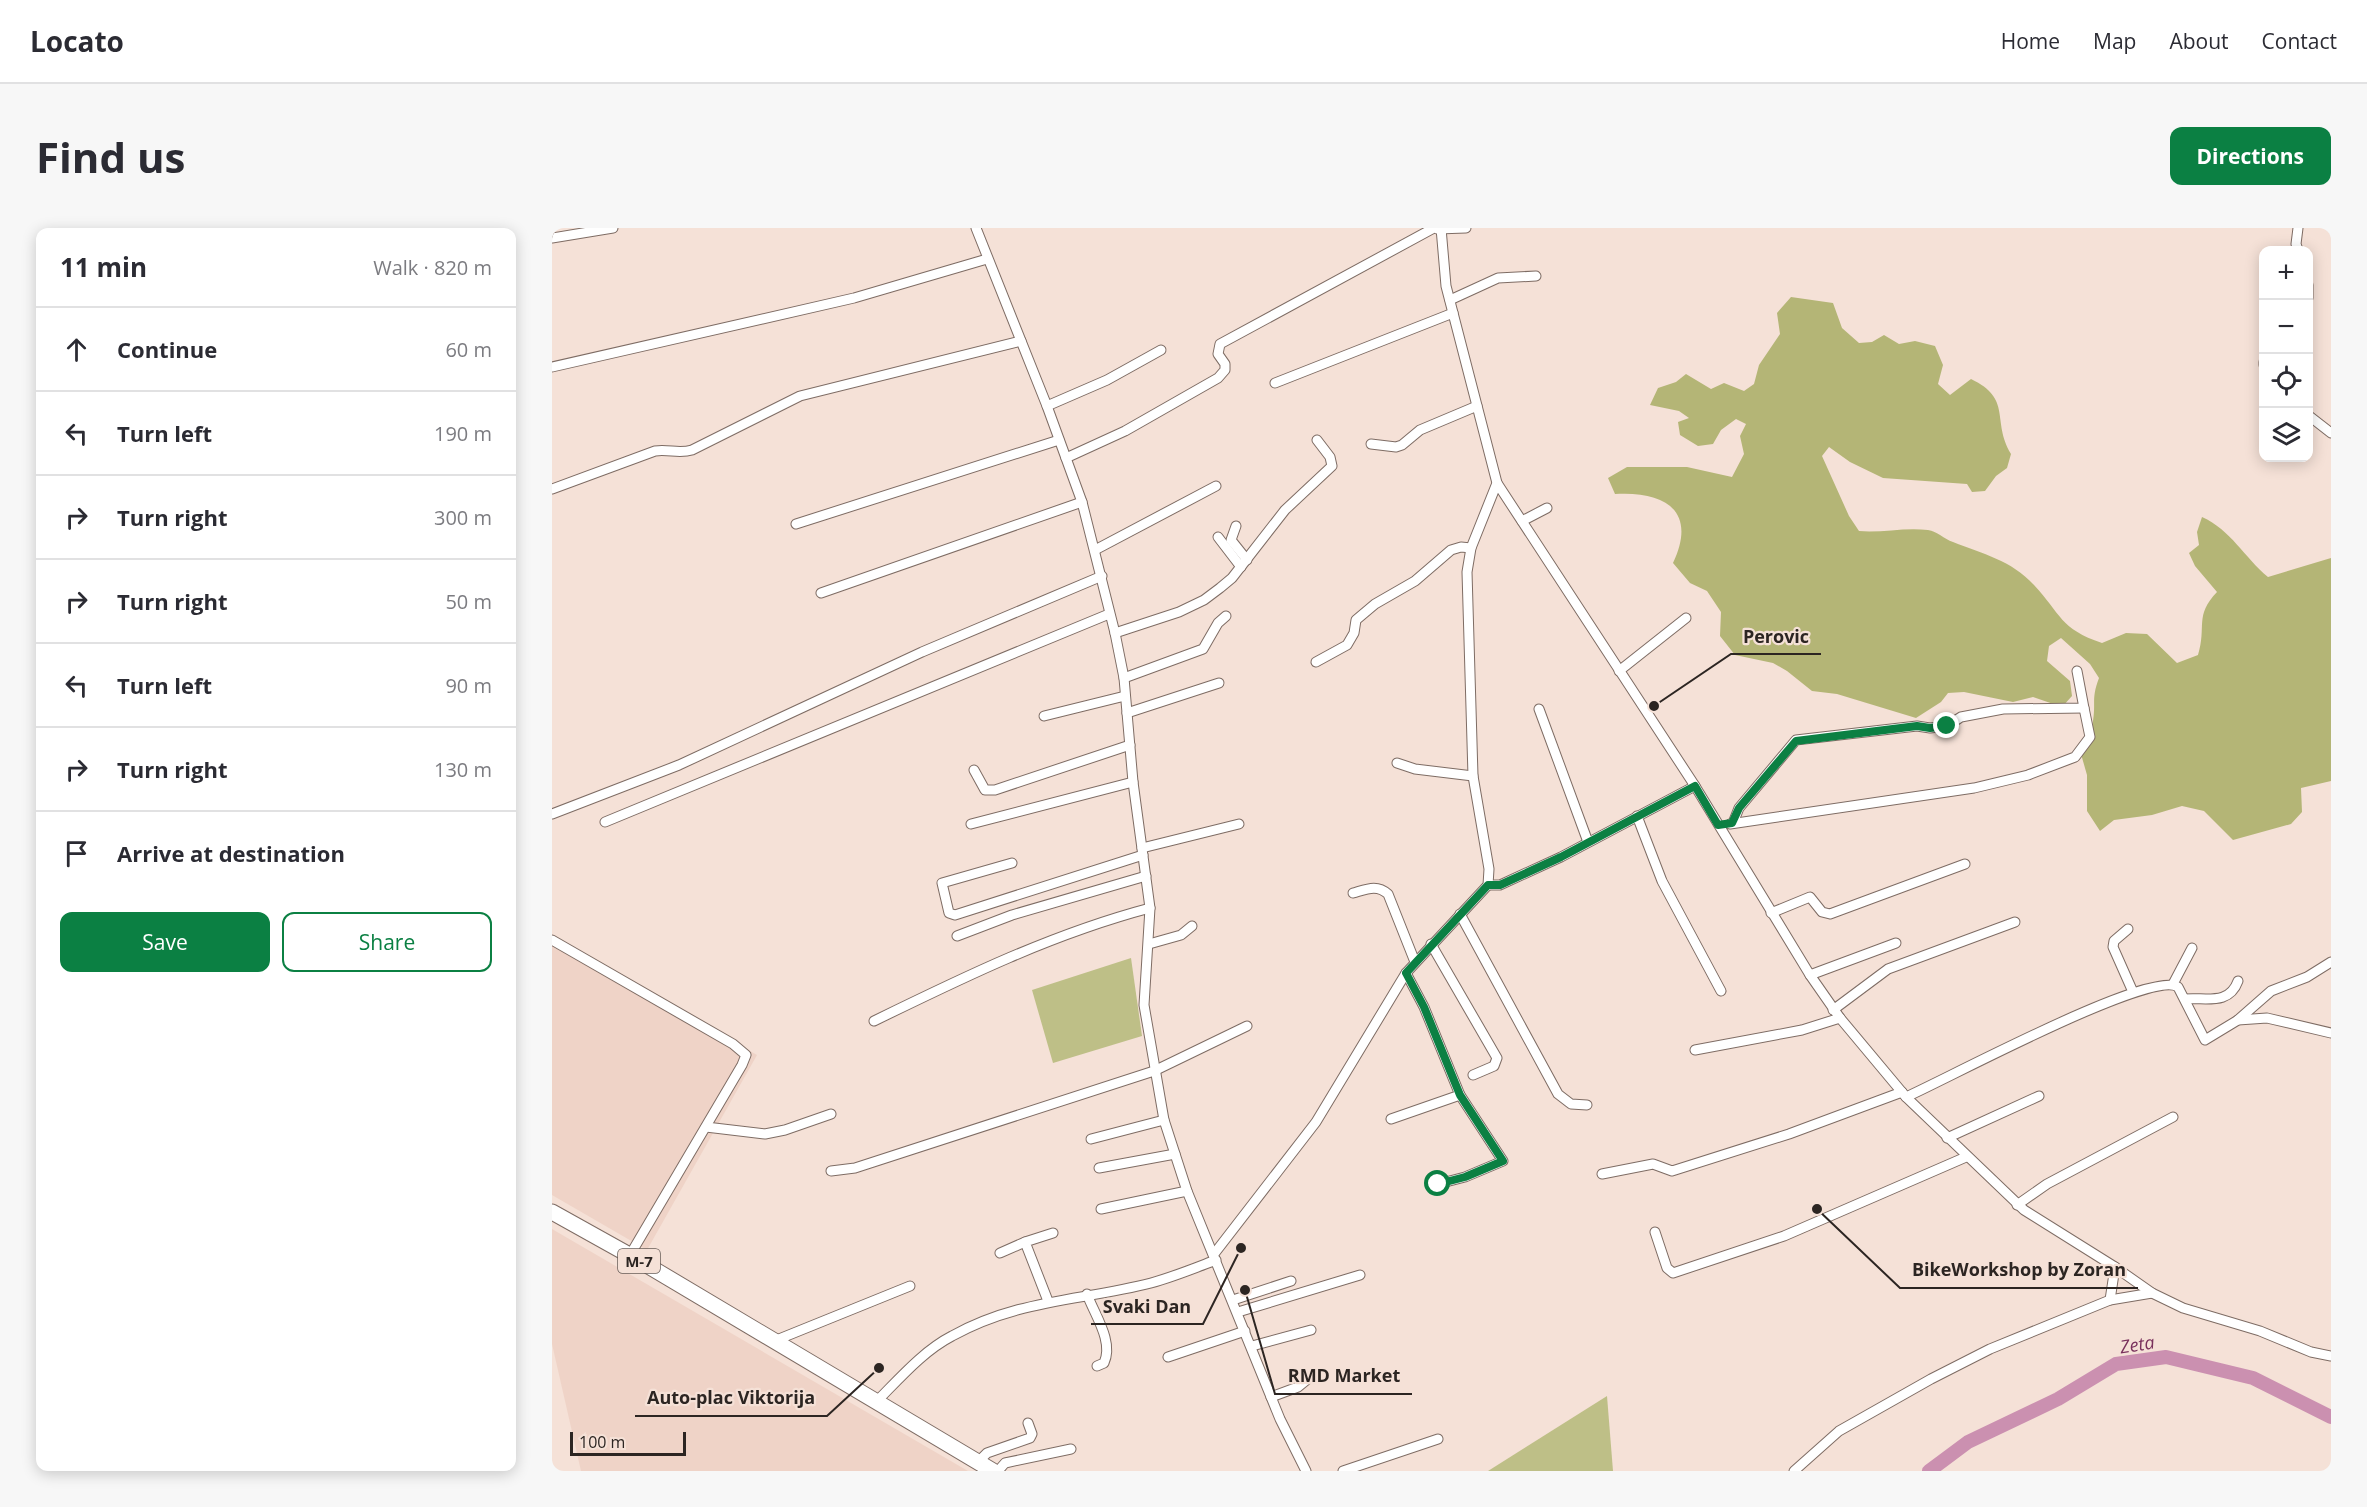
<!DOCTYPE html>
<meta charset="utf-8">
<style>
:root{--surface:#fff;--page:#f7f7f7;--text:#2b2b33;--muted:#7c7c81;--line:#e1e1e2;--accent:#0b8043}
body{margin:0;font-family:"Open Sans",sans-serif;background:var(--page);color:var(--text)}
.controls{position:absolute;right:18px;top:18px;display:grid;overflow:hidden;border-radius:12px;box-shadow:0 3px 15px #0003}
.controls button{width:54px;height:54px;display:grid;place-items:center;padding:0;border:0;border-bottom:2px solid var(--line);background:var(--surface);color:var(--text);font:30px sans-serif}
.scale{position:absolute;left:18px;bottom:15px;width:116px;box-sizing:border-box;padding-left:6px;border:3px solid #2c2522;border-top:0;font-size:16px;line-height:21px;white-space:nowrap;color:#2c2522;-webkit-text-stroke:4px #f5e1d7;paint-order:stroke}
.stop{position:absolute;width:18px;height:18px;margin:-14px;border:4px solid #0b8043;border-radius:50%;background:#fff}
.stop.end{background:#0b8043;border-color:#fff;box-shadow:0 2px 6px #0008}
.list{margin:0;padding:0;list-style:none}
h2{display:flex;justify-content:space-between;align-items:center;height:78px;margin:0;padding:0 24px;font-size:26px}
h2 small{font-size:20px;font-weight:400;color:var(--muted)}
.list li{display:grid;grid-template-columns:39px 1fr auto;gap:18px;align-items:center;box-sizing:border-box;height:84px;padding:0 24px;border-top:2px solid var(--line)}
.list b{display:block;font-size:22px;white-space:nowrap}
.list em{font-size:20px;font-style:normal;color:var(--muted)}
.actions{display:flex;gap:12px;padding:18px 24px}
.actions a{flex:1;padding:14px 0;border:2px solid var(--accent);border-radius:12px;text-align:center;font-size:21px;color:var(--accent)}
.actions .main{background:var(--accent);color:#fff}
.icon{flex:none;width:33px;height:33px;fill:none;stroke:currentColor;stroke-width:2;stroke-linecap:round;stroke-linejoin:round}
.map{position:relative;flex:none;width:1779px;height:1243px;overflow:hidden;border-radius:12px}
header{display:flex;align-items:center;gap:36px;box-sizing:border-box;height:84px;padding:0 30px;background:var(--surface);border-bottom:2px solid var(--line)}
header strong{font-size:28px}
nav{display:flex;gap:33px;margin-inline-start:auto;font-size:21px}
.intro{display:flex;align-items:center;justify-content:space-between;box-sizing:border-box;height:144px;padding:0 36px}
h1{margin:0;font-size:42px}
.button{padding:15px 27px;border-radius:12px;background:var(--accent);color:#fff;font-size:21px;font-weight:700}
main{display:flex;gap:36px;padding:0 36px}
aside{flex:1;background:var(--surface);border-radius:12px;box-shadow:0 3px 15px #0003}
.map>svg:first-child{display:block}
</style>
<header>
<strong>Locato</strong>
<nav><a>Home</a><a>Map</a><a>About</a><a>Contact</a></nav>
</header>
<div class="intro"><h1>Find us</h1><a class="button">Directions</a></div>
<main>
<aside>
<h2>11 min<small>Walk · 820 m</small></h2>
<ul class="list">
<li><svg class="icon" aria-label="ahead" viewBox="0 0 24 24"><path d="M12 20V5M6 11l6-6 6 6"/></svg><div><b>Continue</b></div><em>60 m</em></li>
<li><svg class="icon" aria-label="left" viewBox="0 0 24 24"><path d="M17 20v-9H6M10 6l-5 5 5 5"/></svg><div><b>Turn left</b></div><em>190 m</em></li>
<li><svg class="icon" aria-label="right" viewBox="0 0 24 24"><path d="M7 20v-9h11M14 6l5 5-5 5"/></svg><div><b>Turn right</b></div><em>300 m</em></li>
<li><svg class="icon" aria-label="right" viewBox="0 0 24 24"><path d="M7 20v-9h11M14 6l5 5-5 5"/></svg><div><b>Turn right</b></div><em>50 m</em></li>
<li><svg class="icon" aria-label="left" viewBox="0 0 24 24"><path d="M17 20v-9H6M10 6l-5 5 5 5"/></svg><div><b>Turn left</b></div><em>90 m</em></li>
<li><svg class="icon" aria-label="right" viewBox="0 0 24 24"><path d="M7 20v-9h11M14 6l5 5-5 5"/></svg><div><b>Turn right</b></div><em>130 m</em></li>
<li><svg class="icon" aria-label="arrive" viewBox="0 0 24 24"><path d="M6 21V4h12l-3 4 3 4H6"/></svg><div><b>Arrive at destination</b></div></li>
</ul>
<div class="actions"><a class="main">Save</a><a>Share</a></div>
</aside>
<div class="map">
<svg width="1779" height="1243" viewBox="0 0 1779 1243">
<rect width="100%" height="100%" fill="#f5e1d7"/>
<!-- built -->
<g fill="#efd3c7">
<polygon points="0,710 205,827 95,1022 0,967"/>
<polygon points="0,1001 416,1243 29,1243 0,1116"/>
</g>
<!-- green -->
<g fill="#bebf87">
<polygon points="579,730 590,808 501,835 480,762"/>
<polygon points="1055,1168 1061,1243 936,1243"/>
</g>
<!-- forest -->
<path fill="#b4b576" d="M1239,69L1281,75L1290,100L1307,115L1320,114L1332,107L1347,116L1363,113L1383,118L1391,137L1386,156L1398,167L1419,151C1461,171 1439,192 1459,226L1455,240L1444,248L1433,263L1420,264L1415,256L1331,250L1298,234L1277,219L1270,228L1297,288L1307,303C1330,305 1353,299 1376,302C1385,303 1392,311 1401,314C1431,326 1459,332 1482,357C1509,386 1508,401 1550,415L1574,405L1595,406L1625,435L1646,427C1655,398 1642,388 1665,364L1643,338L1637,325L1647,317L1645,304L1650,289C1679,302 1692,329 1716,349L1779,330V553L1749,560L1750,584L1739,596L1681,612L1652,583L1630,578L1600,587L1562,592L1548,603L1535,583V547L1529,526C1534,515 1540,506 1541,493C1544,474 1539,471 1547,450L1538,436L1509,410L1497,418L1495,433L1518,453L1520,468L1510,479L1481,469L1461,474L1412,464L1396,465L1389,474L1364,490L1285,466L1260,463L1235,443L1221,435L1183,427L1168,408L1169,384L1155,363L1138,355L1121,335C1146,282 1112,263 1063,266L1056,250L1075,239H1135L1180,249L1192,226L1188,208L1194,196L1184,191L1169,202L1161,216L1146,218L1128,207L1126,194L1137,190L1127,183L1098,177L1106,160L1124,154L1134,146L1159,161L1172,155L1192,163L1202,156L1207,137L1228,106L1225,85Z"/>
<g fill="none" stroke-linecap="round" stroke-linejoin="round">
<!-- river -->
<polyline stroke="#cb90b0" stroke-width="14" points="1377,1243 1416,1214 1506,1171 1564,1136 1614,1129 1701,1150 1779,1189"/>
<!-- street casing -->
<g stroke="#7e6c64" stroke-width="11">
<g id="street">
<polyline points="424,0 495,178 530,274 563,405 572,450 581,554 598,680 592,777 612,892 635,963 728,1191 754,1243"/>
<polyline points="885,1 914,0"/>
<polyline points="0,10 61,0"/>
<polyline points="1746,22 1744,16 1746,0"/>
<polyline points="1756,57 1756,70"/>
<polyline points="898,72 946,50 984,48"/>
<polyline points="1712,134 1712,137"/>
<polyline points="0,139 302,70 435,31"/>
<polyline points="723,155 901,85"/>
<polyline points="495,178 555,152 609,122"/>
<polyline points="1756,187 1779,205"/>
<polyline points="819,216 844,219 850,217 868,202 925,178"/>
<polyline points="514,230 573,203 666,150 673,142 673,136 666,126 668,116 880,1"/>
<polyline points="945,255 1143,558 1258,747 1288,790 1354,869 1472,982 1563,1039 1600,1065 1631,1080 1708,1103 1759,1124 1779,1128"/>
<path d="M0,261L103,223C117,221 127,226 140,222L248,168L469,113"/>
<polyline points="970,293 995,280"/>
<polyline points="244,296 507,212"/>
<polyline points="684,298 679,312 695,332"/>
<polyline points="666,309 689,339"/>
<polyline points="543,322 664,258"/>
<polyline points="269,365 530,274"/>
<polyline points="563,405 627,384 652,372 668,360 680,350 733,282 780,238 778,229 765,212"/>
<polyline points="764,434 795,417 802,405 804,392 823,376 863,353 899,322 909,319 919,320"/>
<polyline points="1067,443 1134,390"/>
<polyline points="572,450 651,421 666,395 674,388"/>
<polyline points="987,481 1036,614"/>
<polyline points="575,485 667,455"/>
<polyline points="492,488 573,468"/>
<polyline points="845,535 863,541 921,548"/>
<polyline points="422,542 433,562 443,562 578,517"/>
<polyline points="0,586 127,537 370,424 550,348"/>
<polyline points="1085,588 1110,653 1169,763"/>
<polyline points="53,594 557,386"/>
<polyline points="1181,595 1187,580 1244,512 1365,498 1378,500 1395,498 1409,489 1451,481 1532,480 1525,443"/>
<polyline points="419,596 581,554"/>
<polyline points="1178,596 1422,560 1476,547 1523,529 1538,509 1532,480"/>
<polyline points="590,620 687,596"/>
<polyline points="460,635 390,655 397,685 403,687 591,627"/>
<polyline points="936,657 948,657 1009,629 1143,558"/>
<path d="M801,665C815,661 825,656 836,666L863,734"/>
<polyline points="1219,685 1258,669 1270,684 1278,686 1413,636"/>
<polyline points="908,686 1006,866 1019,876 1035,877"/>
<polyline points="1576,701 1562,713 1561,719 1581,764"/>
<polyline points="405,708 460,687 594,648"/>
<polyline points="0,712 181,816 194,827 190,837 78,1027"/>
<polyline points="597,716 629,707 640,698"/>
<polyline points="879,716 945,830 942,838 921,847"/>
<polyline points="854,745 872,779 908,867 951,933 913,949 886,956"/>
<polyline points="1258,747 1344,715"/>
<polyline points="1621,756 1640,720"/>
<path d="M1633,771C1653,769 1677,778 1686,753"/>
<polyline points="1281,782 1336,741 1463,694"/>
<polyline points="1686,792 1719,763 1755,749 1779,734"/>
<path d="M322,793C412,749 500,706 598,680"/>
<polyline points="1143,822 1250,802 1288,790"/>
<path d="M1354,869C1393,852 1599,741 1626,759L1653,812L1686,792L1715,790L1779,805"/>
<polyline points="839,891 908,867"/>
<polyline points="154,899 213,906 233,902 279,886"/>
<polyline points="1395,910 1487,868"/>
<polyline points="539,911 612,892"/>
<polyline points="547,940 623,926"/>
<polyline points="279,943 303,940 602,843 695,798"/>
<polyline points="1050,946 1101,936 1120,943 1237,906 1350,864"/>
<polyline points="1465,977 1495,956 1621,889"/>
<polyline points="549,981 635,963"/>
<polyline points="1103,1004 1115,1040 1121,1045 1232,1008 1414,929"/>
<polyline points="448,1025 473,1014"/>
<polyline points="662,1026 764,894 854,745 936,657 937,641 921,548 915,344 919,320 945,255 894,58 889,0"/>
<path d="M535,1066C542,1086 562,1113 552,1135L545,1138"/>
<polyline points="681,1072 739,1053"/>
<polyline points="1558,1072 1563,1039"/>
<polyline points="496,1073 473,1014 501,1005"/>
<polyline points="686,1084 808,1047"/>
<polyline points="222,1113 358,1058"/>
<polyline points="700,1118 759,1102"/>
<polyline points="616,1129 693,1103"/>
<polyline points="719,1169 746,1159 757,1150"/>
<path d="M324,1174C347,1151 371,1123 400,1108C467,1071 529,1073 599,1055C621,1049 643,1040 664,1032"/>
<polyline points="426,1234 435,1225 478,1210 480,1206 476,1195"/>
<polyline points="446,1243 453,1235 519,1221"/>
<polyline points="791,1243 886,1211"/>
<polyline points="1242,1243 1287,1203 1379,1151 1438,1121 1558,1072 1600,1065"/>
</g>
</g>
<!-- primary casing -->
<g stroke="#7e6c64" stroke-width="17">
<polyline id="primary" points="0,984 88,1033 441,1243"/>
</g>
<!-- street -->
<use href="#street" stroke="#fff" stroke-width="9"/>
<!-- primary -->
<use href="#primary" stroke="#fff" stroke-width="15"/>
</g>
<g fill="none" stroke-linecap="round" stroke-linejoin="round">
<!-- route -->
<polyline stroke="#0b8043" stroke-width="8" points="886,956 913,949 951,933 908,867 872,779 854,745 936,657 948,657 1009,629 1143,558 1166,597 1180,595 1187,580 1244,513 1365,498 1378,500 1395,498"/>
</g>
<g text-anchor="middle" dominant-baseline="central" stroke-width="4.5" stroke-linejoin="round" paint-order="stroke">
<!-- shield labels -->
<rect fill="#f5e1d7" stroke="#685d58" stroke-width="1.5" x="66" y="1021" width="42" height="24" rx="4.5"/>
<g font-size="15" font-weight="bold" fill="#2c2522">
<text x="87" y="1033">M-7</text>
</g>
<!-- water labels -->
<g font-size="18" font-style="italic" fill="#79315c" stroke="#f5e1d7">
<text transform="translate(1585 1116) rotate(-9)">Zeta</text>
</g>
</g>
<!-- callouts -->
<path fill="none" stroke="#2c2522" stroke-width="2" d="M1102 478L1179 426H1269M1265 981L1348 1060H1586M689 1020L651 1096H539M693 1062L723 1166H860M327 1140L275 1188H83"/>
<g fill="#2c2522" stroke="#f5e1d7" stroke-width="2">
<circle cx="1102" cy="478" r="6"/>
<circle cx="1265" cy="981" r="6"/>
<circle cx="689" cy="1020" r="6"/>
<circle cx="693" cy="1062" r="6"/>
<circle cx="327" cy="1140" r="6"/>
</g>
<g font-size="18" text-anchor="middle" font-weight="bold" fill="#2c2522" stroke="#f5e1d7" stroke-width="4.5" stroke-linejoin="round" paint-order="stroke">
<text x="1224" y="415">Perovic</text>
<text x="1467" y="1048">BikeWorkshop by Zoran</text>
<text x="595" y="1085">Svaki Dan</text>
<text x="792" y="1154">RMD Market</text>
<text x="179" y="1176">Auto-plac Viktorija</text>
</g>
</svg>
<div class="controls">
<button>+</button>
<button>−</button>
<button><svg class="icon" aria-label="locate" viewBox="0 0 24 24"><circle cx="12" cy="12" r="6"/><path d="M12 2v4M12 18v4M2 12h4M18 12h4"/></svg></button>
<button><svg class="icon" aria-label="layers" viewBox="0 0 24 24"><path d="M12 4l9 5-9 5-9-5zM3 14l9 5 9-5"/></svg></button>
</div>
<div class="scale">100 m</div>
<div class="stop" style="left:886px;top:956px"></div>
<div class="stop end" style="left:1395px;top:498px"></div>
</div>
</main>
